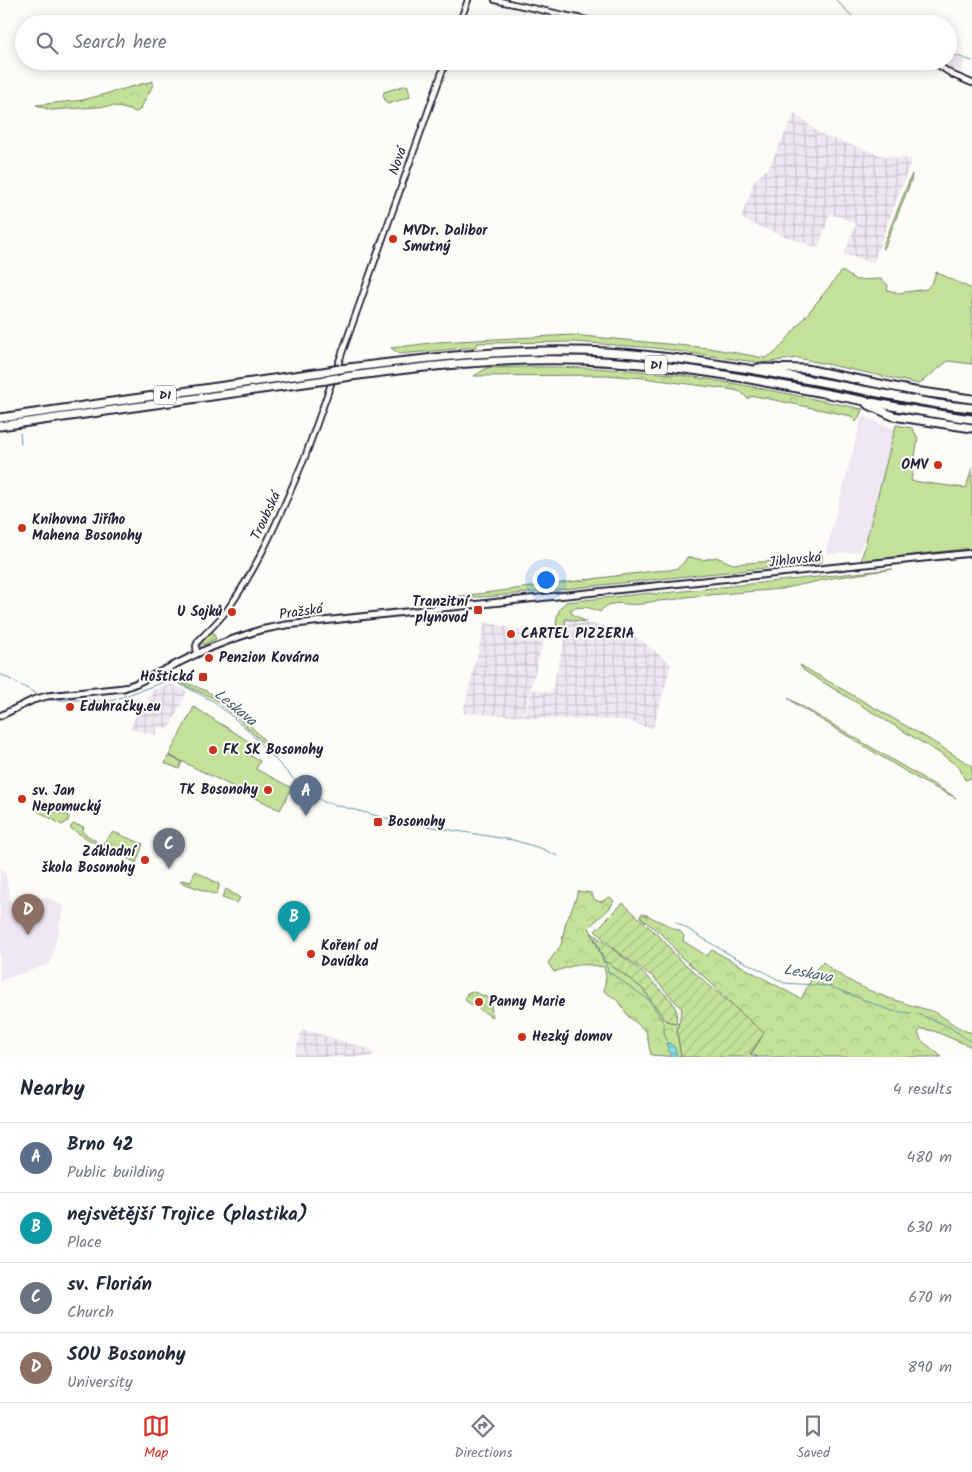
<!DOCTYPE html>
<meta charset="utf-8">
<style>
:root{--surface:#fff;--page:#f2f2f3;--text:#1f2937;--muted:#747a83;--line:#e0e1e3;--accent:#d93025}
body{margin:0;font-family:Kalam,sans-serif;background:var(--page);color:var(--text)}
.you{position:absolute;left:545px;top:579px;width:18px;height:18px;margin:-12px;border:4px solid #fff;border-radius:50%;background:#1a73e8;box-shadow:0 0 0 8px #1a73e833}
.badge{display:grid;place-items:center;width:32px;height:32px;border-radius:50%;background:var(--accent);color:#fff;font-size:16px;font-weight:700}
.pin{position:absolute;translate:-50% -41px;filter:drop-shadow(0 1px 2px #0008)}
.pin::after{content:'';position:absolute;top:26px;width:18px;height:15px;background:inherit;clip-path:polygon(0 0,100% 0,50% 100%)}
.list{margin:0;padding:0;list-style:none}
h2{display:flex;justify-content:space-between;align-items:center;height:65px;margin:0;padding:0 20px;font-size:21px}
h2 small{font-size:16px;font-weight:400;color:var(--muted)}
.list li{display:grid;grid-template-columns:32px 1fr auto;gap:15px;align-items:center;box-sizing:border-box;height:70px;padding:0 20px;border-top:1px solid var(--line)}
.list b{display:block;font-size:19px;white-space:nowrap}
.list p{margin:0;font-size:16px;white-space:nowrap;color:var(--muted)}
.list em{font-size:16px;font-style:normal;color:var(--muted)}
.icon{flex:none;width:28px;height:28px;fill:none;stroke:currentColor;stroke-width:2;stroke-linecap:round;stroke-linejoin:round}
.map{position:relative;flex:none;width:972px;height:1057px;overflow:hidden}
.search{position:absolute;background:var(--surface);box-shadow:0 2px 12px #0003;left:15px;right:15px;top:15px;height:55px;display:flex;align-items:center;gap:12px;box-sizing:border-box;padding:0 18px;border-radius:28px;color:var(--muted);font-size:19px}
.sheet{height:345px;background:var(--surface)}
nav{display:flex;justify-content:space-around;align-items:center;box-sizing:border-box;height:70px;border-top:1px solid var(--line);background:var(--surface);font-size:14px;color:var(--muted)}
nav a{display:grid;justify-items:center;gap:2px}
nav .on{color:var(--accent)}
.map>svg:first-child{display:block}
</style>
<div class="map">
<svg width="972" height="1057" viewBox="0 0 972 1057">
<defs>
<pattern id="industrial-grid" width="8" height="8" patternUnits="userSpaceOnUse" patternTransform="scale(1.25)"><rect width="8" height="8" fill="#eee7f1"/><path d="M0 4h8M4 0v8" fill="none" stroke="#ccc6d0"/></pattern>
<pattern id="forest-crowns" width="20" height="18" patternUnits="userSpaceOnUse" patternTransform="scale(1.25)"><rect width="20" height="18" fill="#c4e199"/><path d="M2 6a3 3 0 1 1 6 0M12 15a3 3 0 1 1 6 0" fill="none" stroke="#a8c185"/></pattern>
<pattern id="park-tufts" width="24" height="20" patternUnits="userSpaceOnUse" patternTransform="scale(1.25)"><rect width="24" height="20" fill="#c4e199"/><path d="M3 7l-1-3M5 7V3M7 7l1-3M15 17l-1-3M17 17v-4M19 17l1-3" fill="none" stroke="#a8c185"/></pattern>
<pattern id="garden-furrows" width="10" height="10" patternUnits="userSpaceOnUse" patternTransform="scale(1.25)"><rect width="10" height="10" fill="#c4e199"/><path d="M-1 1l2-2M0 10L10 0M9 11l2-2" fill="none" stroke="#a8c185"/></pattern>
<pattern id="water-rules" width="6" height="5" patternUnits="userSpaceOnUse" patternTransform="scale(1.25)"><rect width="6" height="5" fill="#8adce1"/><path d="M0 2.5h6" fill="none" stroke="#77bcc2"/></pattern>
</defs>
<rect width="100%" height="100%" fill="#fdfcf7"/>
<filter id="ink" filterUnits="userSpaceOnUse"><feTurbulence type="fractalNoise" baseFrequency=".02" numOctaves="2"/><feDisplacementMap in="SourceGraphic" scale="10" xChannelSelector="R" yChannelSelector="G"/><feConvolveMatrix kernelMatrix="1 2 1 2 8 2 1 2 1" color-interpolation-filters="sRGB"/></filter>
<g filter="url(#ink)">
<!-- built -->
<g fill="#eee7f1">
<polygon points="948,55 965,60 961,73 947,68 938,61 948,61"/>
<polygon points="862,416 895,429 867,541 864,540 859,552 829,554 826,551"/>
<polygon points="0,868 5,872 11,903 48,897 64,907 50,964 2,980 0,983"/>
</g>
<!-- industrial -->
<g fill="url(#industrial-grid)">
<polygon points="795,113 815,130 825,136 880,155 897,158 912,159 873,263 844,254 856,224 837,216 830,214 818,248 760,227 741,218 754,181 769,167"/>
<polygon points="566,619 630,632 671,664 653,729 624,720 524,718 532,689 551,693 565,638 562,637"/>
<polygon points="485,622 545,636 523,716 463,713"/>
<polygon points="170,684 187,691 169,730 160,726 156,735 130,729 141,704 148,703 147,697 152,696 151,691"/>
<polygon points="302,1029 366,1048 373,1052 372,1057 294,1057"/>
</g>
<!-- grass -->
<g fill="#c4e199" stroke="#73826a">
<polygon points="406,85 408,86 410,97 388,104 386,103 383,95 384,92"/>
<polygon points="842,271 856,280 881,279 888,285 887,290 899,293 927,289 933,281 936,272 972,289 972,364 948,361 919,384 798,358 762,363 655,348 575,342 478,343 476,347 400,354 391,348 438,342 572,335 709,348 765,358 775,353 784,343"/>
<polygon points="896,425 912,428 918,438 911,481 966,488 972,468 972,548 861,561"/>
<path d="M822,555V562L497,596L438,599L654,571C668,570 680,572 687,557L703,560L716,557L733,564L817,558Z"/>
<path d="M893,569L833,578L781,589L685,597C674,601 662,600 650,602C647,602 645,604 642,604C628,607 611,597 600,612C590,607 582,606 571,609V613L586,622L566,619L562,637L557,632C555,622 557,608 566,602L650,593L655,594Z"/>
<polygon points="800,665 922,735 972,766 972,778 965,780 959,767 941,754 803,670"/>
<polygon points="788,698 955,797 956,798 923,782 797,705"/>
<polygon points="194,707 256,746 251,756 260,761 256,769 292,788 280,810 169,755"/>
</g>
<!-- forest -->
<g fill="url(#forest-crowns)" stroke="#73826a">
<polygon points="153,81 153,85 141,108 137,112 114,106 50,110 36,105 83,100"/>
<polygon points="912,174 911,181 884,249 882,248"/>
<path d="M531,367C592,367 653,370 713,380C763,388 813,399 863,409L856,422L851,416L755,396L749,397L748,399L741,392L734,390L643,378L605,375L474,376L487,368Z"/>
<path d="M172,678C186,683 203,688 215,696C234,708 250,725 265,741L263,743L242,722L213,698L171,679L164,680V679Z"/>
<path d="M578,891L591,893L595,900L601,902L610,897L614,901L610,908L589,927L604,962H607L643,989L666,1021L679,1024L677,1031L681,1057L651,1055L646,1031L629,1017L617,1000L604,991L606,976L604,967C581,963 576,964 554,972L548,963L561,945L566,922L574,904Z"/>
<path d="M642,913L680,931L684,936L683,941L707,956L712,950L801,999L817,968L823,962C855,990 896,1001 935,1012C947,1019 959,1030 972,1033V1047L934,1031L922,1029L918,1032L921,1040L942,1057H758L750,1056L764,1033L746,1018L708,980L680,956L666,938L640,917Z"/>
</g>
<!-- park -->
<g fill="url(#park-tufts)" stroke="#73826a">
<polygon points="168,756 182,762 179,769 165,763"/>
<polygon points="41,805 64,815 67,814 69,817 68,821 62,825 38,811 38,807"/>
<polygon points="73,824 84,827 82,832 96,841 94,843 70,828"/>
<polygon points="113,832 143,844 136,863 102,844"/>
<polygon points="195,871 219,884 219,887 217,893 214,894 180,882 181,880 191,882"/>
<polygon points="226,889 240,898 237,903 222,898"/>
<polygon points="472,991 491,999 492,1017 466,1001 465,999 467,993"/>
</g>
<!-- garden -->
<g fill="url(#garden-furrows)" stroke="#73826a">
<polygon points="212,630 216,639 203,645 202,642"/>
<polygon points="623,903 664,941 678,958 764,1033 750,1054 758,1057 681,1057 677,1031 682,1009 652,976 616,951 595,931"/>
<polygon points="592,933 640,970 672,1001 677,1012 676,1023 666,1021 643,989 607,962 604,962"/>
</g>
<!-- water -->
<polygon fill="url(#water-rules)" stroke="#60929f" points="670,1043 675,1048 677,1057 671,1057 671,1055 666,1044"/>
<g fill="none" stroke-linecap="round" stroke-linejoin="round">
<!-- stream -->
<g stroke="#60929f" stroke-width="1">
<polyline points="836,0 854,18 866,24"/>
<polyline points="948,53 972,61"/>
<polyline points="20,433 21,444"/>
<polyline points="0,674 41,696"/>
<polyline points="47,698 52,700 88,700 108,702 169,680 176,682 213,701 246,728 301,787 324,802 401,822 513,840 540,848 558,856"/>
<polyline points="676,922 732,956 759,969 784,983 829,986 892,1011 918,1014 948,1026 968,1040 972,1041"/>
<polyline points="595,939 609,972 649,1000 664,1023 664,1032 668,1043"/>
</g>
<!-- tertiary casing -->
<g stroke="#22223b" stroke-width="8">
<g id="tertiary">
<polyline points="495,0 605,24"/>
<polyline points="459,24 468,0"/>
<polyline points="932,61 953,75 972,83"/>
<path d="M197,654L196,646L198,641C208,631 219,621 227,610C260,565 283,508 305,457L446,61"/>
</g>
</g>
<!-- secondary casing -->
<g stroke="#22223b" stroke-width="9">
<polyline id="secondary" points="0,716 33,700 47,696 124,688 137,683 207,649 233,639 260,630 286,625 433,609 972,553"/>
</g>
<!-- motorway casing -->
<g stroke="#22223b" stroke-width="11">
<g id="motorway">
<polyline points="758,368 806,369 914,391 972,399"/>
<path d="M340,369C433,357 526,346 620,353C727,361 832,385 938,404L972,408"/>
<path d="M337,378C430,365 523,355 617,362C737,370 853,403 972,419"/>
<polyline points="867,404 893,416 972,428"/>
<polyline points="0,418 329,371"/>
<polyline points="0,426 326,380"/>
</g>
</g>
<!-- tertiary -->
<use href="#tertiary" stroke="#fdfcf7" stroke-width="4.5"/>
<!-- secondary -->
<use href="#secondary" stroke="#fdfcf7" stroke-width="5"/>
<!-- motorway -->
<use href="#motorway" stroke="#fdfcf7" stroke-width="7"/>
<!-- motorway-bridge casing -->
<g stroke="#22223b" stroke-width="11" stroke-linecap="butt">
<g id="motorway-bridge">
<polyline points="329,371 340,369"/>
<polyline points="326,380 337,378"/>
</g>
</g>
<!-- motorway-bridge -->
<use href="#motorway-bridge" stroke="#fdfcf7" stroke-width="7"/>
</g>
</g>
<!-- markers -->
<g fill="#c8321e" stroke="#fdfcf7" stroke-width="2">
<circle cx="393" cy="239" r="5"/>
<circle cx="938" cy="465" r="5"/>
<circle cx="22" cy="528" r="5"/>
<rect x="473" y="605" width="10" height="10" rx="2.5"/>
<circle cx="232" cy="612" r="5"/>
<circle cx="511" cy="634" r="5"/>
<circle cx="209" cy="658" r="5"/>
<rect x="198" y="672" width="10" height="10" rx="2.5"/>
<circle cx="70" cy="707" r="5"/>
<circle cx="213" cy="750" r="5"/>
<circle cx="268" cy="790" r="5"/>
<circle cx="22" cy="799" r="5"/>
<rect x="373" y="817" width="10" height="10" rx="2.5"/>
<circle cx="145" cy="860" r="5"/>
<circle cx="311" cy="954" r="5"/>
<circle cx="479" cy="1002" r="5"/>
<circle cx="522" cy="1037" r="5"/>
</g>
<g text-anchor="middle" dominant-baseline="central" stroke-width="4" stroke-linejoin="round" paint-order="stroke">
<!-- shield labels -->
<g fill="#fdfcf7" stroke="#646373" stroke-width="1">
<rect x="645" y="355.5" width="22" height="19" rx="4"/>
<rect x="154" y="385.5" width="22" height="19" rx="4"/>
</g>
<g font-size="12" font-weight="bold" fill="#22223b">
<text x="656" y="365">D1</text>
<text x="165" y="395">D1</text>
</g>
<!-- street labels -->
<g font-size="14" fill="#22223b" stroke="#fdfcf7">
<text transform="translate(398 161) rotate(-70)">Nová</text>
<text transform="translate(266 516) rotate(-65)">Troubská</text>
<text transform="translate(795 560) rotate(-6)">Jihlavská</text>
<text transform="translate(301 612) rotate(-8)">Pražská</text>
</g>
<!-- poi labels -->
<g font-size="14" font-weight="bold" fill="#22223b" stroke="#fdfcf7" text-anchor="start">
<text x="403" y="231">MVDr. Dalibor<tspan x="403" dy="16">Smutný</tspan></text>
<text x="928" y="465" text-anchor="end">OMV</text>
<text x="32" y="520">Knihovna Jiřího<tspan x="32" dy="16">Mahena Bosonohy</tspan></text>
<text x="468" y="602" text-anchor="end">Tranzitní<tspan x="468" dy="16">plynovod</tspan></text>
<text x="222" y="612" text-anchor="end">U Sojků</text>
<text x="521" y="634">CARTEL PIZZERIA</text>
<text x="219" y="658">Penzion Kovárna</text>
<text x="193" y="677" text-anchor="end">Hoštická</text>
<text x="80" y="707">Eduhračky.eu</text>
<text x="223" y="750">FK SK Bosonohy</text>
<text x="258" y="790" text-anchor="end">TK Bosonohy</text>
<text x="32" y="791">sv. Jan<tspan x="32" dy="16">Nepomucký</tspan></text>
<text x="388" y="822">Bosonohy</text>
<text x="135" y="852" text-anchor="end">Základní<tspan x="135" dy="16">škola Bosonohy</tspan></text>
<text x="321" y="946">Koření od<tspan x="321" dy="16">Davídka</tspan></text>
<text x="489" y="1002">Panny Marie</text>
<text x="532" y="1037">Hezký domov</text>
</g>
<!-- water labels -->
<g font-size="15" font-style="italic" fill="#415a6d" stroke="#fdfcf7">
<text transform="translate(235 708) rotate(39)">Leskava</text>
<text transform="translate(808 974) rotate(10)">Leskava</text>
</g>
</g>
</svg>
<div class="you"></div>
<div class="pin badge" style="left:306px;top:816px;background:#5c6f8a">A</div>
<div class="pin badge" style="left:294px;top:942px;background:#0f9aa8">B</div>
<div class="pin badge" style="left:169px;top:869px;background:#6b7280">C</div>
<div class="pin badge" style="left:28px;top:935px;background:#8d6e63">D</div>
<div class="search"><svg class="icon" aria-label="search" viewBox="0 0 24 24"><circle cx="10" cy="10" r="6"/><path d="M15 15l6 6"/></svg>Search here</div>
</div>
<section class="sheet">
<h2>Nearby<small>4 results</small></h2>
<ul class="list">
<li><span class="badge" style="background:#5c6f8a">A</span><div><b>Brno 42</b><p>Public building</p></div><em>480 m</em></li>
<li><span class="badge" style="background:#0f9aa8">B</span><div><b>nejsvětější Trojice (plastika)</b><p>Place</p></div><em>630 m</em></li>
<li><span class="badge" style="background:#6b7280">C</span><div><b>sv. Florián</b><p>Church</p></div><em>670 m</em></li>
<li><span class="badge" style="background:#8d6e63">D</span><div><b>SOU Bosonohy</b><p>University</p></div><em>890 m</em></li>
</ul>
</section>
<nav>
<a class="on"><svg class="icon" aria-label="map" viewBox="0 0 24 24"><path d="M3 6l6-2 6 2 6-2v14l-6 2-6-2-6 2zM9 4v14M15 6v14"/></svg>Map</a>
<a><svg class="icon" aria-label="directions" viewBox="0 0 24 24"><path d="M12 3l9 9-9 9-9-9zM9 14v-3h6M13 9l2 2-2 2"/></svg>Directions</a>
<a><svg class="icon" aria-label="saved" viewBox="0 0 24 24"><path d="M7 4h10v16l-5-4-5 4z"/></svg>Saved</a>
</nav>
